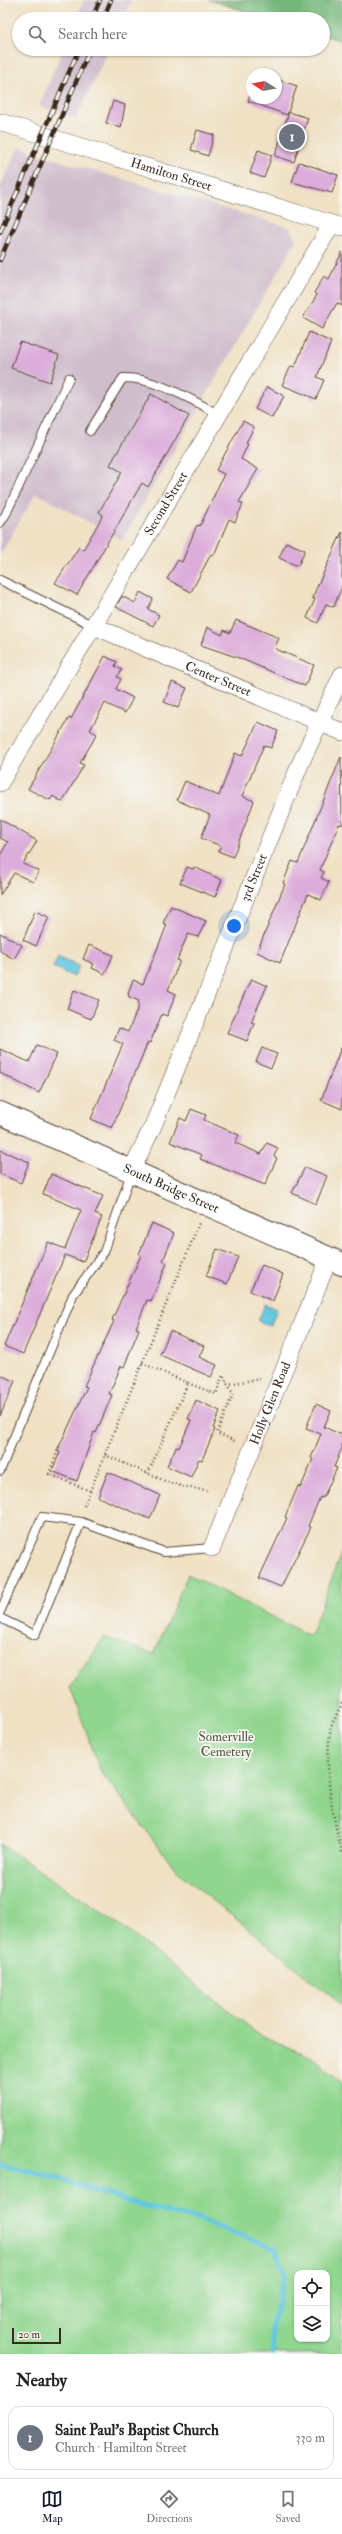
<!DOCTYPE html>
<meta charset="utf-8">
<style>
:root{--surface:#fff;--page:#f2f2f2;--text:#222;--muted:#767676;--line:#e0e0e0;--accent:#111827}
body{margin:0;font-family:"IM FELL Double Pica",serif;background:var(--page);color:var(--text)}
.controls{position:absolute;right:12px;bottom:12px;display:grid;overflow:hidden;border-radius:8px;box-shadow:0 1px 3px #0004}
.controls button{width:36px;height:36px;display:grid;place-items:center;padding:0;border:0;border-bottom:1px solid var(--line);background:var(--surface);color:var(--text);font:20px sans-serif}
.compass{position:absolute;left:246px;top:68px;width:36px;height:36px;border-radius:50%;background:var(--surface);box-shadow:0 1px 3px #0004;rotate:281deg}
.scale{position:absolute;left:12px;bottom:10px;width:49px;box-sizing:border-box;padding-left:4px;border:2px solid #3b2a1e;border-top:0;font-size:11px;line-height:14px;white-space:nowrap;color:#3b2a1e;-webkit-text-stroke:3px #f6f6f2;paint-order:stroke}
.you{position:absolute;left:234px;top:926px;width:14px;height:14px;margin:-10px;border:3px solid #fff;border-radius:50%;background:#1a73e8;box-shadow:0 0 0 6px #1a73e833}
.badge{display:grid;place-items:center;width:26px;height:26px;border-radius:50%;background:var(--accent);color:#fff;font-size:13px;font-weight:700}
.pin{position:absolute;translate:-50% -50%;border:2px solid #fff;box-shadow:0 1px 4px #0006}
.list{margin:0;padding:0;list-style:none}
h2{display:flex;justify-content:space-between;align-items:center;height:52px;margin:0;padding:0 16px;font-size:17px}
h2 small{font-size:13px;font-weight:400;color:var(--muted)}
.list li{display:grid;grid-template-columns:26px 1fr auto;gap:12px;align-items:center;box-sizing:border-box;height:64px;margin:0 8px 8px;padding:0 8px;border:1px solid var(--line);border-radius:12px}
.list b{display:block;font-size:15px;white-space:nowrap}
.list p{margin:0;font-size:13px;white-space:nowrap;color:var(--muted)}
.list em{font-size:13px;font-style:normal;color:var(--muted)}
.icon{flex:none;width:22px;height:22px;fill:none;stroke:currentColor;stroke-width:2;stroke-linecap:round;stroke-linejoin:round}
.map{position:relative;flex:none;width:342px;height:2354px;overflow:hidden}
.search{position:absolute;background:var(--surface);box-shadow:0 1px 3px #0004;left:12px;right:12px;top:12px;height:44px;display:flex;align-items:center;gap:10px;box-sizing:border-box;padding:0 14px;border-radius:22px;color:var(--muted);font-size:15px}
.sheet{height:124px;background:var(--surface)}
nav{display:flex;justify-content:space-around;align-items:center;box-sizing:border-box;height:56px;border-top:1px solid var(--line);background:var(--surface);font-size:11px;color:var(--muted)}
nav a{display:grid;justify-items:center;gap:2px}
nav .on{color:var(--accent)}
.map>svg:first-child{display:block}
</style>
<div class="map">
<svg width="342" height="2354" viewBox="0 0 342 2354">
<rect width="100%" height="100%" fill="#f6f6f2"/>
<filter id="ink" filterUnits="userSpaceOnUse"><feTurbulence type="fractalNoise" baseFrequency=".025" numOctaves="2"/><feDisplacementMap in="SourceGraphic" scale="8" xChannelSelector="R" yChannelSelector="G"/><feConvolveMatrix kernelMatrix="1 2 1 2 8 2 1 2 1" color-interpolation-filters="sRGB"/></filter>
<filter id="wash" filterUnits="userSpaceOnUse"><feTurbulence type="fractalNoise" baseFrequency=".012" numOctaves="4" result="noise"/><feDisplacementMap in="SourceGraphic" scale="16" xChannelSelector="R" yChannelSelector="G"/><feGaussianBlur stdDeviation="0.9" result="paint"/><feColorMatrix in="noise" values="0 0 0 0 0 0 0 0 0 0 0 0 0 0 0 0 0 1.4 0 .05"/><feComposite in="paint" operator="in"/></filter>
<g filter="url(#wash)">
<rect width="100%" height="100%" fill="#f0e1c4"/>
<!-- industrial -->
<g fill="#d0bdcc">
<polygon points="84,0 132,0 123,19 76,19"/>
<polygon points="63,49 109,49 76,119 39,106"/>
<polygon points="19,147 67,163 291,228 296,241 122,540 36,493 0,555 0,187"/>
</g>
<!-- green -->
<g fill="#91d68f" stroke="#668056" fill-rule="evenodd">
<polygon points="342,1551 342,2005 177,1871 101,1772 70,1687 104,1637 154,1654 188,1574 310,1636"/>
<path d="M0,1844L119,1924L261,2036L312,2057L342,2082V2354H0ZM297,2273H327V2339H297Z"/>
</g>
<!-- forest -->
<polygon fill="#74b77a" stroke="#58704c" points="209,0 342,0 342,41 323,35 323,19 271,19"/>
<!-- water -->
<g fill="#63c7e1" stroke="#4f7880">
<polygon points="58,956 79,966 74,977 53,967"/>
<polygon points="265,1304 277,1309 270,1326 258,1321"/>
</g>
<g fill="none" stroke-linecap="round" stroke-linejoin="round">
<!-- stream -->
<polyline stroke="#63c7e1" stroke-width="5" points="0,2165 35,2172 153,2209 200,2220 274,2248 285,2273 271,2329 273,2354"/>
</g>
<g id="blocks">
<!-- building -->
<g fill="#dcacda">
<polygon points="276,79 297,86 287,115 248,101 252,90 252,98 276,98"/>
<polygon points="113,101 125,105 121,128 106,123"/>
<polygon points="289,112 308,118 294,162 275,156"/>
<polygon points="197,130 214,135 208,156 191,150"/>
<polygon points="258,150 272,155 264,178 250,173"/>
<polygon points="299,162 338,175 332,193 292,182"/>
<polygon points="342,252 342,306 337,303 322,329 303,318 317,295 314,293 324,276 329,279"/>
<polygon points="309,332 331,342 317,377 324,380 316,399 282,385 291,366 295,367"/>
<polygon points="20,342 59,355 50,382 11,368"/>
<polygon points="267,387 284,396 272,418 255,409"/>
<polygon points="151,394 189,416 148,487 142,483 77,595 55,583 79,547 83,550 103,515 99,512 122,472 110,465"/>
<polygon points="243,421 254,427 246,443 248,444 241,459 258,469 239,502 243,504 235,522 229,519 214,555 211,554 191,592 167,579 178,560 182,562 197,525 200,526 224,474 216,470"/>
<polygon points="342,532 342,586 334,607 326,604 318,623 307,618 315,599 312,598"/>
<polygon points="286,542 305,550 298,566 279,558"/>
<polygon points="140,592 153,599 148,609 159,615 153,626 116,607 122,596 135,603"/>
<polygon points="236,620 279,638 275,647 278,650 314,665 305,686 239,658 201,645 207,627 222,635 224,630 230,633"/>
<polygon points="105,656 117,662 115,666 122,670 117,677 121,679 116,689 133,698 125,713 105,703 90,730 97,734 80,763 84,765 62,802 53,796 50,800 28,789 69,718 71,719"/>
<polygon points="172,682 187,688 178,708 164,702"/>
<polygon points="258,722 278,731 271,748 264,745 242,796 254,801 233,857 218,851 221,846 201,838 210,815 177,800 185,781 219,796 235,753 242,756"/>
<polygon points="341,757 342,825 339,824 320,870 324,872 321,878 329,882 321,900 308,894 280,963 257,952 285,884 283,883 292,861 298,863"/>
<polygon points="0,819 37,841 23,864 39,871 33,882 14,873 0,895 0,855 8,842 0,838"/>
<polygon points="187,867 193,869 194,867 222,880 215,897 180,883"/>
<polygon points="171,906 206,921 198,937 188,934 177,960 180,961 168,990 176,994 167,1016 162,1014 150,1043 148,1042 112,1128 91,1119 123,1044 114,1040 119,1028 128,1032 139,1005 137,1004 139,1001 129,997 128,993 133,980 143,984 167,925 163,923"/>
<polygon points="35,911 49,917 36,946 23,940"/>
<polygon points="0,933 22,945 14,959 0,951"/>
<polygon points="89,945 113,955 105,974 92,968 94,964 83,959"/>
<polygon points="251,979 267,986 251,1022 254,1023 247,1041 227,1033"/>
<polygon points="74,990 99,1000 91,1019 67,1009"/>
<polygon points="37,1045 57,1054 39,1093 0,1073 0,1049 29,1062"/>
<polygon points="262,1048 277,1054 271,1068 256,1062"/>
<polygon points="341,1048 342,1048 342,1109 321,1100"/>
<polygon points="191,1109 206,1115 204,1120 239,1135 235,1143 261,1154 267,1143 278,1148 274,1156 277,1158 265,1185 200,1159 202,1155 170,1142 180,1118 186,1121"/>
<polygon points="0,1150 29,1162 21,1183 0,1174"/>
<polygon points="305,1167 327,1176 316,1204 292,1193"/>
<polygon points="51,1174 103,1196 95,1214 102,1217 83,1262 65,1255 23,1354 4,1346 48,1242 65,1249 81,1210 43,1194"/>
<polygon points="152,1223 174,1233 163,1261 167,1263 151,1301 147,1300 136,1328 139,1329 124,1367 121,1366 109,1394 112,1395 96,1433 94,1432 77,1481 52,1471 60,1452 57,1451 87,1387 84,1386 114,1321 112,1320 141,1255 139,1254"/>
<polygon points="217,1249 238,1257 227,1284 206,1276"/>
<polygon points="262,1265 283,1274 273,1301 250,1291"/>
<polygon points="170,1331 204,1346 199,1357 217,1365 211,1377 160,1355"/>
<polygon points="0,1375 15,1381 0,1416"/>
<polygon points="196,1400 220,1411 213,1428 215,1429 202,1460 199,1459 191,1477 167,1466 176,1447 179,1448 191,1420 188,1419"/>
<polygon points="316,1404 331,1411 324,1427 342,1435 342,1448 334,1467 337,1468 323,1498 320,1497 308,1526 311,1527 281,1587 259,1578 287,1518 285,1517 298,1486 301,1487 313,1459 311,1458 321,1434 306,1428"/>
<polygon points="108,1472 160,1495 150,1519 98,1497"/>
</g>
</g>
</g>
<g filter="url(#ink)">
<use href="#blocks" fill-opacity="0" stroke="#564537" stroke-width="1"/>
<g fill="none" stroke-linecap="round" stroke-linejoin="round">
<!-- lane casing -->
<g stroke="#564537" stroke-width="10">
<g id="lane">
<path d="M90,431L123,378C152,377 194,400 219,415"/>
<polyline points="0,523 6,514 69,378"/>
<polyline points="0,580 94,626"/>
<polyline points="0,1471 73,1295 104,1252 131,1173"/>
<polyline points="0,1612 42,1517 81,1522 164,1552 212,1548"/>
<polyline points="0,1618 35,1635 81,1522"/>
</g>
</g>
<!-- street casing -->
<g stroke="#564537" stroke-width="18">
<g id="street">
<path id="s1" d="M0,122L342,227"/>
<path id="s2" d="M94,626L342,732"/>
<path id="s3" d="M0,783L332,224"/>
<path id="s4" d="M131,1171L153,1126L301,762L342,675"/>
<path id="s5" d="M212,1548L329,1258"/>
</g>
</g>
<!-- secondary casing -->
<g stroke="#564537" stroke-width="24">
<g id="secondary">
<path id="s6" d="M0,1113L342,1264"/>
</g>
</g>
<!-- path -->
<g stroke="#564537" stroke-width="2.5" stroke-dasharray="1 3" stroke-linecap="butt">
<polyline points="142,1363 188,1383 148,1473"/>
<polyline points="188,1383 216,1394 223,1375 233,1394 217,1433 235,1441"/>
<polyline points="227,1384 260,1379"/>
<polyline points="59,1447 49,1474 90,1491"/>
<polyline points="105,1455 172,1484 207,1491"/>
<polyline points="84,1506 200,1221"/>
<path d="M342,1703C339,1711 333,1720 331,1728C323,1771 332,1812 342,1853"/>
</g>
<!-- lane -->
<use href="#lane" stroke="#fff" stroke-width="8"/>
<!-- street -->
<use href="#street" stroke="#fff" stroke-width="17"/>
<!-- secondary -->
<use href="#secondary" stroke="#fff" stroke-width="22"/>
<!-- rail casing -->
<g stroke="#3b2a1e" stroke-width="4.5">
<g id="rail">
<polyline points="92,19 100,0"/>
<polyline points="103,19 111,0"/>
<polyline points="0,232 79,49"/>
<polyline points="0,260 90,49"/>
</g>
</g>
<!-- rail -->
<use href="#rail" stroke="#f6f6f2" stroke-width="3" stroke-dasharray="9" stroke-linecap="butt"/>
</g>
</g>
<g text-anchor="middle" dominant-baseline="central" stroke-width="3.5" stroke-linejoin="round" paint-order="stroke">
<!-- street labels -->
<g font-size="13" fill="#3b2a1e" stroke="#f6f6f2">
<text stroke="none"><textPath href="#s1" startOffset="179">Hamilton Street</textPath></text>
<text stroke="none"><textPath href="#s3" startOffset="325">Second Street</textPath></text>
<text stroke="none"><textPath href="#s2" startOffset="135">Center Street</textPath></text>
<text stroke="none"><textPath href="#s4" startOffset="318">3rd Street</textPath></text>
<text stroke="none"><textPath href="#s6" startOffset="187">South Bridge Street</textPath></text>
<text stroke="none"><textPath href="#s5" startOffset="156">Holly Glen Road</textPath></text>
</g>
<!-- park labels -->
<g font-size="13" fill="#50553a" stroke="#f6f6f2">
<text x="226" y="1737">Somerville<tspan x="226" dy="15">Cemetery</tspan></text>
</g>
</g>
</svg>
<div class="controls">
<button><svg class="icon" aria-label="locate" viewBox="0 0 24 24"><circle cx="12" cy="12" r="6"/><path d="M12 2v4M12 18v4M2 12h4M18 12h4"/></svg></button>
<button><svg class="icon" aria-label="layers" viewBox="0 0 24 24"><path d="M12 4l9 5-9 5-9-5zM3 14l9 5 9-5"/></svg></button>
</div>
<svg class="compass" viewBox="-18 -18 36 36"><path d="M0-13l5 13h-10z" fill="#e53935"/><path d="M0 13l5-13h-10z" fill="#767676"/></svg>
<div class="scale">20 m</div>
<div class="you"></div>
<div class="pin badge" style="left:292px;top:137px;background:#6b7280">1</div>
<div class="search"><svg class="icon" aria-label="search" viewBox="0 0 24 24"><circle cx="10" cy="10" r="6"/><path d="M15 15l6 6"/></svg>Search here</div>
</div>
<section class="sheet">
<h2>Nearby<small></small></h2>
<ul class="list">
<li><span class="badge" style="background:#6b7280">1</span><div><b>Saint Paul's Baptist Church</b><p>Church · Hamilton Street</p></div><em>330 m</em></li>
</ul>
</section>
<nav>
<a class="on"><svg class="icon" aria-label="map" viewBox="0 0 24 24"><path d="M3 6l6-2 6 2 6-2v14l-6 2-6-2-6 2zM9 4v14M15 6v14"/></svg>Map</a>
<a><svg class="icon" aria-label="directions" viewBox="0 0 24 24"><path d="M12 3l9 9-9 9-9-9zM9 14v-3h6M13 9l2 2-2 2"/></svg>Directions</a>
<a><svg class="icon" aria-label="saved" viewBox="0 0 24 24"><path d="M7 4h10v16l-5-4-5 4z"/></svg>Saved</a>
</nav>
